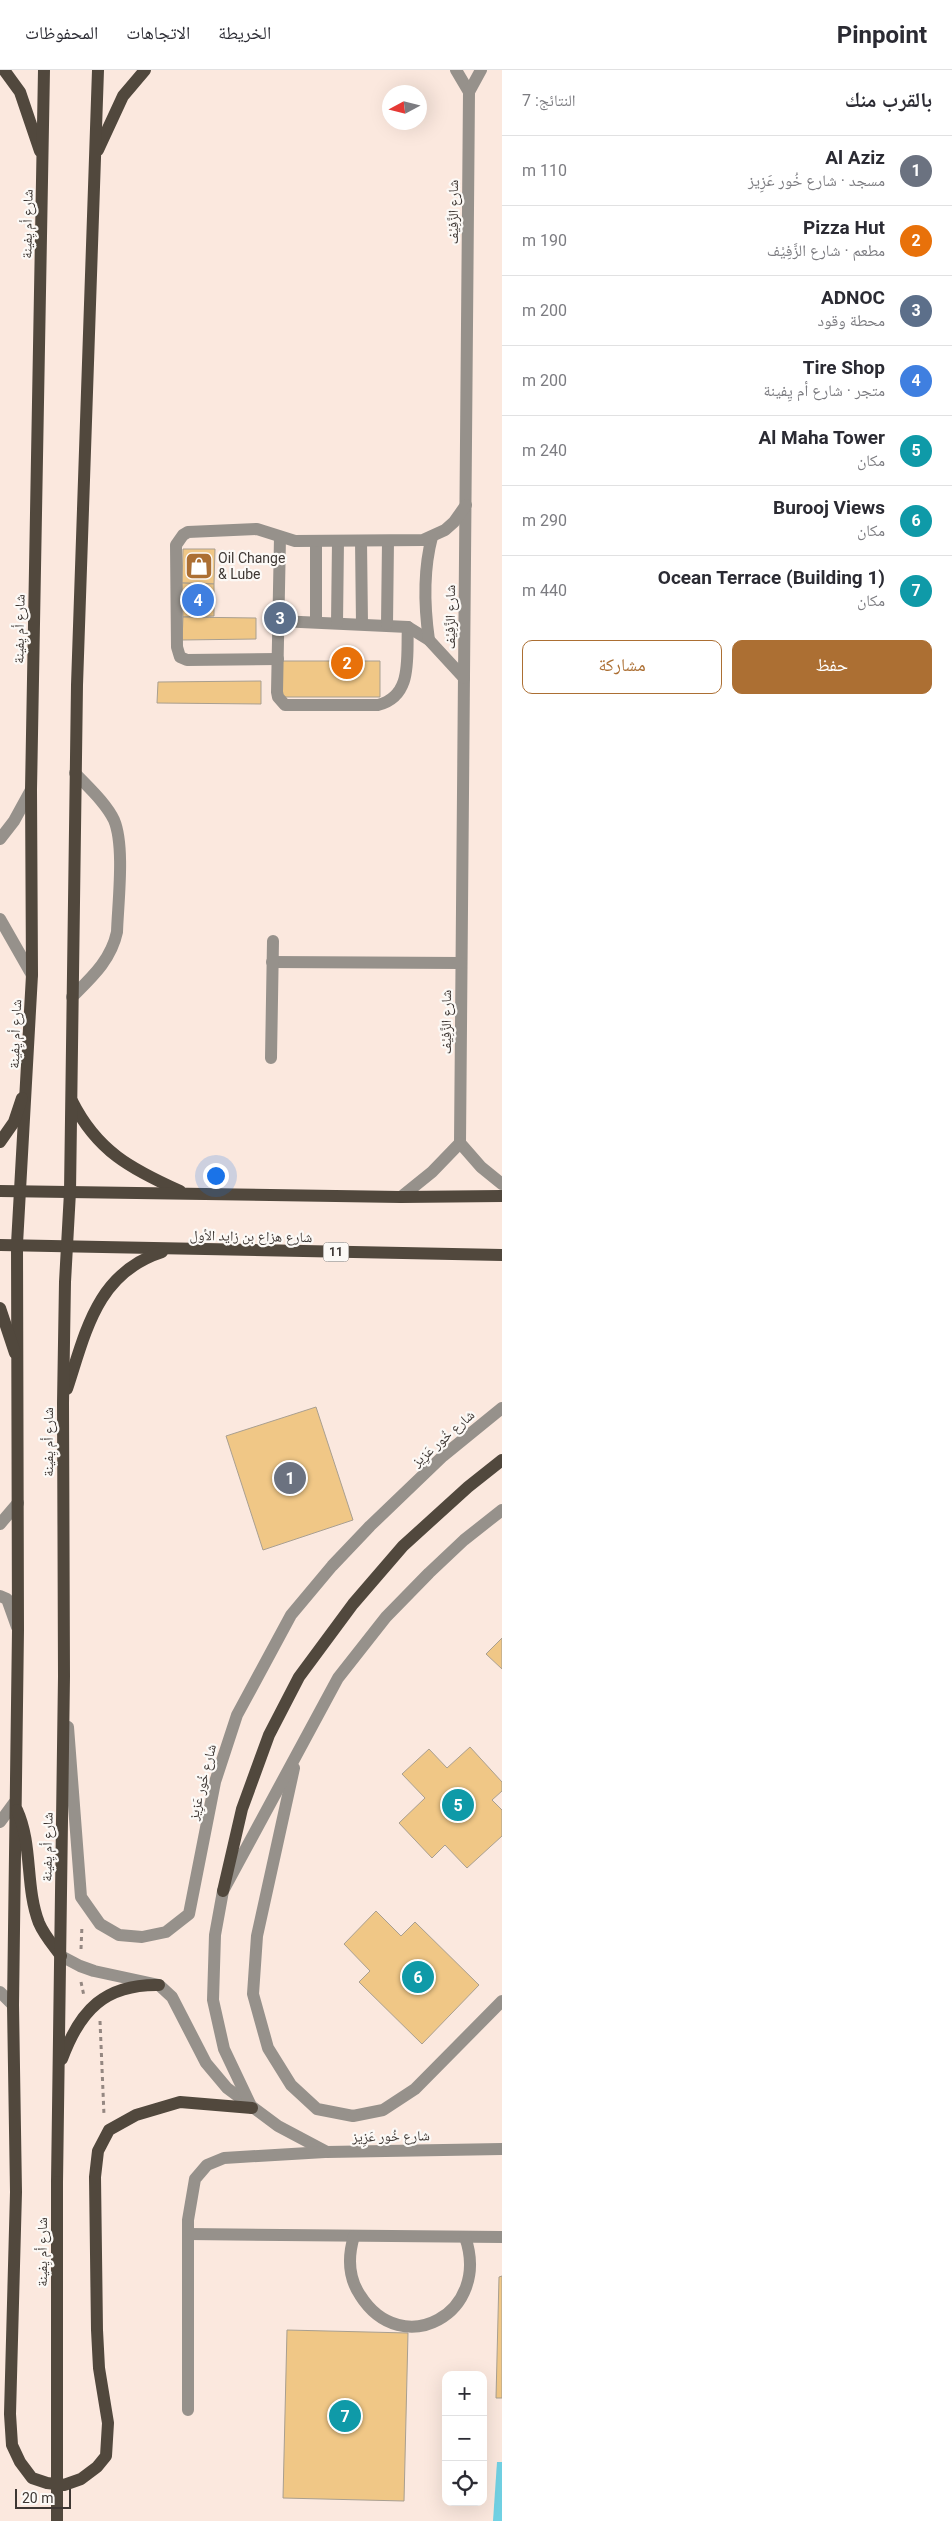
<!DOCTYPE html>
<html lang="ar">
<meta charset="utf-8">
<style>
:root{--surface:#fff;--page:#f2f2f3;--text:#2b2b33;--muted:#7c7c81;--line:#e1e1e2;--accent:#ac6f33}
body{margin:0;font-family:Roboto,"Noto Naskh Arabic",sans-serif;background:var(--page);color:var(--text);direction:rtl}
.controls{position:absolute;right:15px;bottom:15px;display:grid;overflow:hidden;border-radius:10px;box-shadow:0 5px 20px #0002}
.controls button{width:45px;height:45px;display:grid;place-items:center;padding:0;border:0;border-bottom:1px solid var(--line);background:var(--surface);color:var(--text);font:25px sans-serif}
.compass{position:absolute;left:382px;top:15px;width:45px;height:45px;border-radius:50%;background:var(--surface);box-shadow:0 5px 20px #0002;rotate:263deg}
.scale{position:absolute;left:15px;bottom:12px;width:56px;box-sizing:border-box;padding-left:5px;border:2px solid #3e3733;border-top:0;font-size:14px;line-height:18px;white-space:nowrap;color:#3e3733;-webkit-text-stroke:4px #fcf9f6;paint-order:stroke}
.you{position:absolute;left:215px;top:1105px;width:18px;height:18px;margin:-12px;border:4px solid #fff;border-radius:50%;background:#1a73e8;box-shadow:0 0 0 8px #1a73e833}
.badge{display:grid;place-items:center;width:32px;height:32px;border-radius:50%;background:var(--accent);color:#fff;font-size:16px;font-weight:700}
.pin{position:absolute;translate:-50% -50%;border:2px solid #fff;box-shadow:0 1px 5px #0006}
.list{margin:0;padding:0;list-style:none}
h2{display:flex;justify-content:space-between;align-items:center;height:65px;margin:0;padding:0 20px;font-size:21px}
h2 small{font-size:16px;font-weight:400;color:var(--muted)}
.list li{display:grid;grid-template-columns:32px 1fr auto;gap:15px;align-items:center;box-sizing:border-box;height:70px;padding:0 20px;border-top:1px solid var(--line)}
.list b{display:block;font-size:19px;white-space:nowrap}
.list p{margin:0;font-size:16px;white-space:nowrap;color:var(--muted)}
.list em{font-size:16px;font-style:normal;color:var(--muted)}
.actions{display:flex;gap:10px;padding:15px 20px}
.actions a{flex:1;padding:11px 0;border:1px solid var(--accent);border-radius:10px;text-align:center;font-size:18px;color:var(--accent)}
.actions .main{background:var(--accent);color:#fff}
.icon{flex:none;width:28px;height:28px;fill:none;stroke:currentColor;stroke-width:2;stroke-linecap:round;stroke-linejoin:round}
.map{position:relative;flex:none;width:502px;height:2451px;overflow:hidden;direction:ltr}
header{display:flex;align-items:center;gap:30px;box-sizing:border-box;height:70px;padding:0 25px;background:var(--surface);border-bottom:1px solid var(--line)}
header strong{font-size:24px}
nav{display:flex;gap:28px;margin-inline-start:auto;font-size:18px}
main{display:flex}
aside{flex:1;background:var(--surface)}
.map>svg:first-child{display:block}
</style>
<header>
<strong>Pinpoint</strong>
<nav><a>الخريطة</a><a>الاتجاهات</a><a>المحفوظات</a></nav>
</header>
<main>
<aside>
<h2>بالقرب منك<small>النتائج: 7</small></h2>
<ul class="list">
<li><span class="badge" style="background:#6b7280">1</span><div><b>Al Aziz</b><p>مسجد · شارع خُور عَزِيز</p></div><em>110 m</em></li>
<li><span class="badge" style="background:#e8710a">2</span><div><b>Pizza Hut</b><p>مطعم · شارع الزَّفِيْف</p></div><em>190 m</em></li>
<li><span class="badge" style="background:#5c6f8a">3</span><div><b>ADNOC</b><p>محطة وقود</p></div><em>200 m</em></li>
<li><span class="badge" style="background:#3f7fe0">4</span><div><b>Tire Shop</b><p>متجر · شارع أم يِفينة</p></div><em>200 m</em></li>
<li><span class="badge" style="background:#0f9aa8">5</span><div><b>Al Maha Tower</b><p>مكان</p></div><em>240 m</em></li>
<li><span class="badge" style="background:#0f9aa8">6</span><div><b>Burooj Views</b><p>مكان</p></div><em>290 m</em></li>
<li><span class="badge" style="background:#0f9aa8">7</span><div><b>Ocean Terrace (Building 1)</b><p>مكان</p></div><em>440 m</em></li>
</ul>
<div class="actions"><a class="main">حفظ</a><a>مشاركة</a></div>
</aside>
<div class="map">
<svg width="502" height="2451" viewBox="0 0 502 2451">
<rect width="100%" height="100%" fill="#fbe8de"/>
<!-- water -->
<polygon fill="#71d1e3" points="497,2392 502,2392 502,2451 493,2451"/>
<!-- building -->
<g fill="#f0c786" stroke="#a99f90">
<polygon points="183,479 215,479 214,514 182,513"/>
<polygon points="182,513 214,514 214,546 183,547"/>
<polygon points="183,547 256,548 256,569 182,570"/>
<polygon points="279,591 380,591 380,627 278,627"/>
<polygon points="261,611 261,634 157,633 158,612"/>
<polygon points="316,1337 353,1450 263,1480 226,1366"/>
<polygon points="502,1568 502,1599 486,1584"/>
<polygon points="470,1677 502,1712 502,1721 492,1730 502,1740 502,1766 467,1798 445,1775 432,1788 399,1753 425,1728 402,1704 429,1679 447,1698"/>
<polygon points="376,1841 401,1866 415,1852 479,1915 422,1974 359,1912 370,1901 344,1874"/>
<polygon points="502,2206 502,2328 496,2328 499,2207"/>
<polygon points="287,2260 408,2263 404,2431 283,2428"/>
</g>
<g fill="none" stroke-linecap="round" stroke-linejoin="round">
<!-- path -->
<g stroke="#948781" stroke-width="3" stroke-dasharray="4 4" stroke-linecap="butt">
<polyline points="81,1879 82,1855"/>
<polyline points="81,1912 84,1926"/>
<polyline points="100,1951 104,2045"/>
</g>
<!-- minor -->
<g stroke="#96918b" stroke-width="12">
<polyline points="456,0 469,22"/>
<polyline points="481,0 469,22 460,1073 481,1097 502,1114"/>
<path d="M280,467L277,622L278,627L285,635H378C414,626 406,586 408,557"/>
<polyline points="361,471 362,554"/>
<polyline points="279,551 408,557 429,570 464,608"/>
<polyline points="316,552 316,471"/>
<polyline points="337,553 338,471"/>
<polyline points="387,554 388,471"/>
<path d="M429,570C424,535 423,501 432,467"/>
<polyline points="278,589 187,590 180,587 177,577 176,475 183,465 188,462 257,459 295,471 423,470 445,460 454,452 466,435"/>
<polyline points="0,769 14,751 31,720"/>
<polyline points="0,849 32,905"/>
<polyline points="272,892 461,893"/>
<path d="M72,927C92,907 111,890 117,862C118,832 125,776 114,750C106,733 88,717 75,703"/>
<polyline points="271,988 273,871"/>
<polyline points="401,1127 432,1102 460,1073"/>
<polyline points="0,1454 18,1433"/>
<polyline points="0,1526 7,1529 17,1557"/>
<polyline points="68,1657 81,1827 100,1854 119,1865 142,1867 166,1862 189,1844 215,1712 237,1645 291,1545 332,1496 370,1456 443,1386 502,1338"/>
<polyline points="294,1698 257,1866 253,1924 268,1978 291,2015 317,2039 353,2046 383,2040 415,2019 502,1931"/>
<polyline points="0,1752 14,1733"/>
<polyline points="61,1886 80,1896 94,1901 159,1915 172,1927 206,1993 227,2018 278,2056 327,2082 502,2079"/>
<polyline points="0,1922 13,1935"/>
<polyline points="252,2038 224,1979 213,1930 215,1865 223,1821 338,1608 386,1547 429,1503 464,1470 502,1440"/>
<polyline points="188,2164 502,2167"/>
<path d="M354,2166C348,2186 348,2207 360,2225C402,2292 492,2243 465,2167"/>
<polyline points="188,2340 188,2150 195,2109 207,2095 224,2088 325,2082"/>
</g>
<!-- major -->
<g stroke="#51483d" stroke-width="12">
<polyline points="4,0 20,22 40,81"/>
<polyline points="44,0 31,720 32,905 17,1174 18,1560 13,1935 16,2122 10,2344 12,2375 20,2392 32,2408 47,2413 64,2415 81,2409 97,2397 106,2386 108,2353 99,2298 97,2260 95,2107 98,2081 109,2060 136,2045 180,2032 252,2038"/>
<polyline points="98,80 123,26 145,0"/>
<path d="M72,1031C97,1081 131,1099 180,1121"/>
<polyline points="0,1072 14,1052 22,1028"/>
<polyline points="0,1121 401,1127 502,1126"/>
<polyline points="0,1175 502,1185"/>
<polyline points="0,1238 15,1283"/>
<path d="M67,1319C86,1261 97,1203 162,1182"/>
<path d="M17,1740C33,1775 25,1817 39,1853C44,1865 53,1875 61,1886"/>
<polyline points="223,1821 242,1739 269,1665 299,1607 353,1534 403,1476 468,1417 502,1390"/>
<path d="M62,1989C80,1940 105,1914 159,1915"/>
<polyline points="57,2112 64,1606 63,1333 65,1212 70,1122 77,615 98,0"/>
</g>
<!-- major-bridge -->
<polyline stroke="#51483d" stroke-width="12" points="57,2112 57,2451"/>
</g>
<!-- icons -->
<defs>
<g id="shop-square" transform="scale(1.4375)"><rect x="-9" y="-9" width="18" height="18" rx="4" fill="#ac6f33" stroke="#fcf9f6"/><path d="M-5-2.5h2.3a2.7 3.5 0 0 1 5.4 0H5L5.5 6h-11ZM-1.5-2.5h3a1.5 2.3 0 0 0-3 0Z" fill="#fff"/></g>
</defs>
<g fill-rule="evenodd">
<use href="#shop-square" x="199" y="496"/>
</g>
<g text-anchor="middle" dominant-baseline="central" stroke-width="4.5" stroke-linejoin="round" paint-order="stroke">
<!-- shield labels -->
<rect fill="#fcf9f6" stroke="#77716e" stroke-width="1" x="323.5" y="1172.5" width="25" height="19" rx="4"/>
<g font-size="12" font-weight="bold" fill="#3e3733">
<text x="336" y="1182">11</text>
</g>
<!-- street labels -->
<g font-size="14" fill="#3e3733" stroke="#fcf9f6">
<text transform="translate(453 142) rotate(-90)">شارع الزَّفِيْف</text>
<text transform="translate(27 154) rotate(-89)">شارع أم يِفينة</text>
<text transform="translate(450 547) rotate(-90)">شارع الزَّفِيْف</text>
<text transform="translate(19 559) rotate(-89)">شارع أم يِفينة</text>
<text transform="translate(446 952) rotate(-90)">شارع الزَّفِيْف</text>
<text transform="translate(15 964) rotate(-88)">شارع أم يِفينة</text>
<text transform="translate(251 1166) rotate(1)">شارع هزاع بن زايد الأول</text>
<text transform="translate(443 1368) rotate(-41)">شارع خُور عَزِيز</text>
<text transform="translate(48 1372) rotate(-90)">شارع أم يِفينة</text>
<text transform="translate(202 1712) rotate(-76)">شارع خُور عَزِيز</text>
<text transform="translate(47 1777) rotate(-89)">شارع أم يِفينة</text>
<text transform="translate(391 2066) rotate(-1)">شارع خُور عَزِيز</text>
<text transform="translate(42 2182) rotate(-90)">شارع أم يِفينة</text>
</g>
<!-- poi labels -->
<g font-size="14" fill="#3e3733" stroke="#fcf9f6" text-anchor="start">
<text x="218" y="488">Oil Change<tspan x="218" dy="16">&amp; Lube</tspan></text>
</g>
</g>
</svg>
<div class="controls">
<button>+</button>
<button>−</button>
<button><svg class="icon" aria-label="locate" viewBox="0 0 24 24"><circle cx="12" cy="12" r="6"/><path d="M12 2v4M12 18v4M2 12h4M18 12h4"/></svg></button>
</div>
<svg class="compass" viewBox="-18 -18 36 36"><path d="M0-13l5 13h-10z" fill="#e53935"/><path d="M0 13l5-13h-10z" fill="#7c7c81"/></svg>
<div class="scale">20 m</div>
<div class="you"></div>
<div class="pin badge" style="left:290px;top:1408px;background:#6b7280">1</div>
<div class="pin badge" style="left:347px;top:593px;background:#e8710a">2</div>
<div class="pin badge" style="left:280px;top:548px;background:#5c6f8a">3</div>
<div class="pin badge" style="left:198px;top:530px;background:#3f7fe0">4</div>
<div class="pin badge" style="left:458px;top:1735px;background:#0f9aa8">5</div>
<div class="pin badge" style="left:418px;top:1907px;background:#0f9aa8">6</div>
<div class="pin badge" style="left:345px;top:2346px;background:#0f9aa8">7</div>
</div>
</main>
